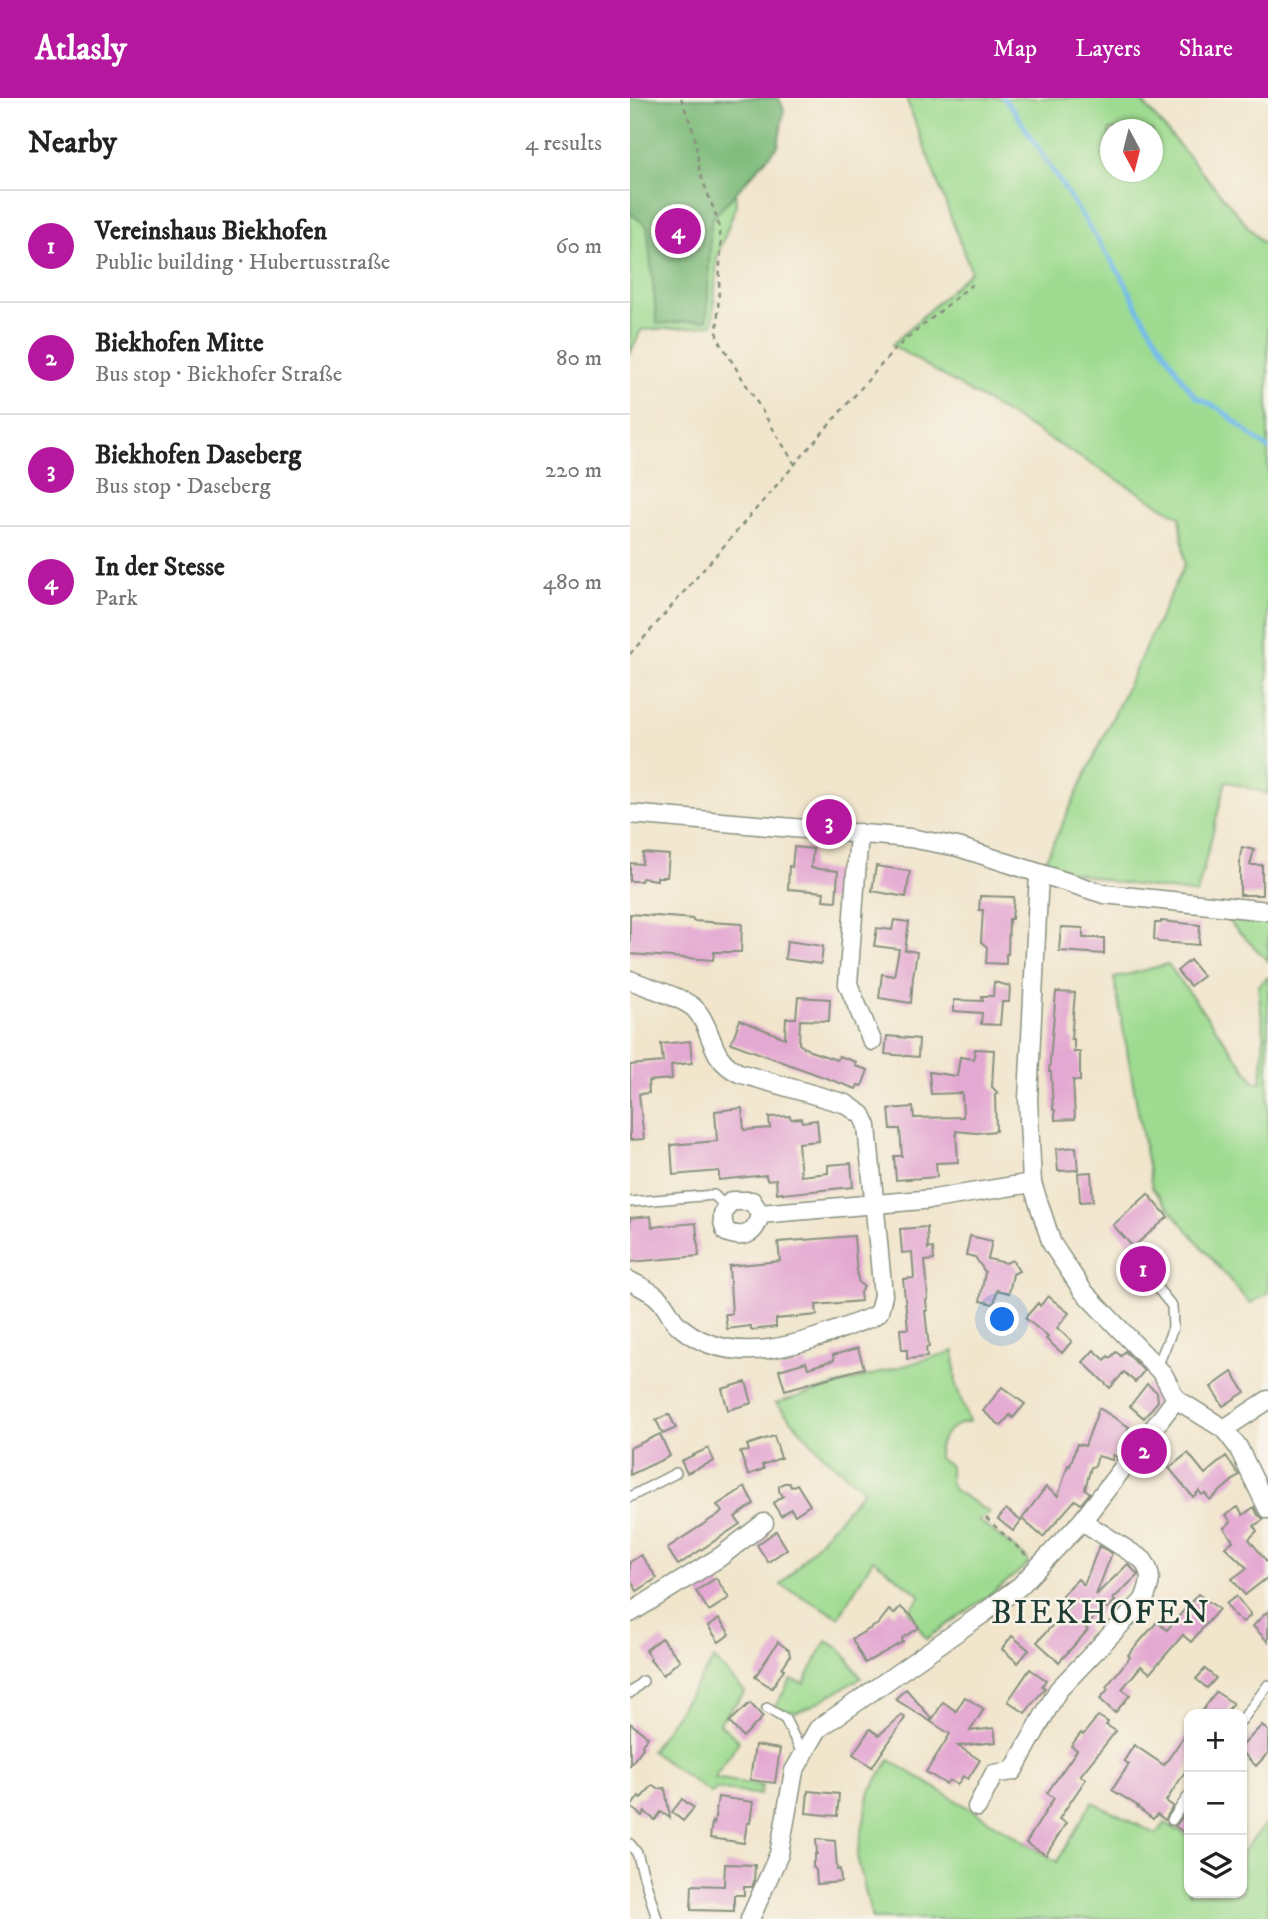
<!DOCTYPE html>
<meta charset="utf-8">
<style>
:root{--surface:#fff;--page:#f6f6f6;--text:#222;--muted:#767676;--line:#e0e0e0;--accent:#b5179e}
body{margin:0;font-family:"IM FELL DW Pica",serif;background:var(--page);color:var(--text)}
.controls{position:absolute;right:21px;bottom:21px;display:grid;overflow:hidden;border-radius:14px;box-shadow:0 2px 5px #0004}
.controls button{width:63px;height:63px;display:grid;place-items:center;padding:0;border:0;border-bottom:2px solid var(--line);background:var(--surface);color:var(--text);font:35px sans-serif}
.compass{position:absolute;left:470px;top:21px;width:63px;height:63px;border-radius:50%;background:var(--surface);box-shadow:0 2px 5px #0004;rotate:173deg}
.you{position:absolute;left:373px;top:1222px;width:24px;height:24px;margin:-18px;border:5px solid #fff;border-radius:50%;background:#1a73e8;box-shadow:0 0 0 10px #1a73e833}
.badge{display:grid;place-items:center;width:46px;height:46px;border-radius:50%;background:var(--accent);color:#fff;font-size:23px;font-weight:700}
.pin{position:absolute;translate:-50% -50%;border:4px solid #fff;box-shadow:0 2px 7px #0006}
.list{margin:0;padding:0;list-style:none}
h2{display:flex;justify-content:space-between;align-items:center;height:91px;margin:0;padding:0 28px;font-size:30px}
h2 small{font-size:23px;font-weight:400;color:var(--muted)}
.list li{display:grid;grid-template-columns:46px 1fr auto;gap:21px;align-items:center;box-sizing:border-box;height:112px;padding:0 28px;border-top:2px solid var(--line)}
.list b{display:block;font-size:26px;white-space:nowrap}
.list p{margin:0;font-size:23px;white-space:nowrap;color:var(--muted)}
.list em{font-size:23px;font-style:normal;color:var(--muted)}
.icon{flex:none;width:38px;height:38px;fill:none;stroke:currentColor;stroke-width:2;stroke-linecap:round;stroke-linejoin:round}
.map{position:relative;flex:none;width:638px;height:1821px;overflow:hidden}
header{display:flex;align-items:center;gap:42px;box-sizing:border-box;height:98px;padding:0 35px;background:var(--accent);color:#fff}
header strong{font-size:33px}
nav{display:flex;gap:38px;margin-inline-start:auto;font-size:24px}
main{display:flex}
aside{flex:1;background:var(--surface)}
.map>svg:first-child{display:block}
</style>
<header>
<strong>Atlasly</strong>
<nav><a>Map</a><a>Layers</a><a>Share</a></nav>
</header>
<main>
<aside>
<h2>Nearby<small>4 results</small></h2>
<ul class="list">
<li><span class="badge">1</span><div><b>Vereinshaus Biekhofen</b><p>Public building · Hubertusstraße</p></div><em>60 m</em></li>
<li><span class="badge">2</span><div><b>Biekhofen Mitte</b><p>Bus stop · Biekhofer Straße</p></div><em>80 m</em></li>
<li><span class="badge">3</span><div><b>Biekhofen Daseberg</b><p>Bus stop · Daseberg</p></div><em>220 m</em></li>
<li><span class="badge">4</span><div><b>In der Stesse</b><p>Park</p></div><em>480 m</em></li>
</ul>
</aside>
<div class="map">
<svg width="638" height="1821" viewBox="0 0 638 1821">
<rect width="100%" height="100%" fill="#f7f3e8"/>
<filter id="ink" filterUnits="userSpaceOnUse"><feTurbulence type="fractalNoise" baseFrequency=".0143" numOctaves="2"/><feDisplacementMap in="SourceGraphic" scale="14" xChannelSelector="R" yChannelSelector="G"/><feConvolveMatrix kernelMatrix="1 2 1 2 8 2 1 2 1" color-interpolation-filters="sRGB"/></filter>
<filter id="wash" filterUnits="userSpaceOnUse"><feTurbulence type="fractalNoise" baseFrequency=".00686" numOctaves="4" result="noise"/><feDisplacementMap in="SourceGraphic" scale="28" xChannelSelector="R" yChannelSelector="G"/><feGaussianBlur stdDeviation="1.57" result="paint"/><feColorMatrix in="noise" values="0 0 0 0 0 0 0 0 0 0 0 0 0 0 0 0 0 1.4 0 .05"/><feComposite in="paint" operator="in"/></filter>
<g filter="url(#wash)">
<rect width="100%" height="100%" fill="#f1e5cc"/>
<!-- green -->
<g fill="#9edb90" stroke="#5e8c62" stroke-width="2" fill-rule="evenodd">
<polygon points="0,0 102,38 106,108 87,159 83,226 67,229 11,232 0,256"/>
<path d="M276,0H509L632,145L638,140V696L596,683L567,796L484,784L413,767L555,466L550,419L262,247L341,173ZM480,32H522V74H480Z"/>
<polygon points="613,816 638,819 638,863 596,821"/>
<polygon points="538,866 626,985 631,983 634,937 628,888 638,879 638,1195 620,1206 522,1090 484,880"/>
<path d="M324,1253L326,1287L339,1324C320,1326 307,1341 308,1360L320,1368V1382L323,1391L360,1415L348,1422L397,1460L398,1466L364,1494L296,1541L279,1513L291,1498L243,1461L209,1519L151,1487L234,1392L194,1358L146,1305Z"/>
<polygon points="196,1543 211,1551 231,1580 179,1609 166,1614 144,1610 161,1582 174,1585"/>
<polygon points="84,1561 115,1594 89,1625 109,1643 84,1680 132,1688 130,1697 86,1691 82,1696 21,1653"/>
<polygon points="260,1662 427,1764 462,1704 526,1736 535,1725 559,1738 559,1795 612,1795 612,1755 638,1722 638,1821 242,1821 227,1758 240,1693"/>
</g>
<!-- forest -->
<polygon fill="#7ebb7a" stroke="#4e7c57" stroke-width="2" points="0,0 149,0 154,12 148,48 81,122 77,222 27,226 17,128 0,115"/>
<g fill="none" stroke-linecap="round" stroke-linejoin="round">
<!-- stream -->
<polyline stroke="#74bbeb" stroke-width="4.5" points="373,0 383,11 495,184 508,211 555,285 566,299 590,311 638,351"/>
</g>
<g id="blocks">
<!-- building -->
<g fill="#e4a9d2">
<polygon points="164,749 183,751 181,770 208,773 206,803 193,802 194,794 158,791 159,768 162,769"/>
<polygon points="612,749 624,752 620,767 632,767 632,797 610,797 610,759"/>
<polygon points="13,755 39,757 37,779 27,779 27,782 12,780 11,783 0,783 0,765 12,766"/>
<polygon points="246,768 280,773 276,799 242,793"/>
<polygon points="350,798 384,799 382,821 379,821 378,856 376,856 376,866 356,865 357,849 351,844 353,812 349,812"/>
<polygon points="0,816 63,821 63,823 112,826 111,854 84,854 83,862 0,856"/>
<polygon points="264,822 279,824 275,852 287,854 283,879 281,905 249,900 252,876 264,878 269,851 244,848 247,830 262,832"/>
<polygon points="531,823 570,827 569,847 529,844 524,841 525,825 531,825"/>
<polygon points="431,829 453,830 453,840 474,840 474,856 429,853"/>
<polygon points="157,843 193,848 191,866 155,861"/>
<polygon points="560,862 573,878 560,888 547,873"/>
<polygon points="364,884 380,888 379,904 372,904 370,927 351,926 352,915 324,913 324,902 353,903 352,898 363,898"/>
<polygon points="426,894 445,895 441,941 444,941 444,954 450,954 450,983 443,982 445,1021 425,1022 425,1012 423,1012 421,974 419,974"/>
<polygon points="168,899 200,901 199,923 170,922 169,946 180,953 207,962 209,958 226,964 225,968 238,972 232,988 228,987 226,991 101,945 110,922 155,940 156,920 166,920"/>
<polygon points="257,938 289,941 288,959 255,956"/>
<polygon points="60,943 62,965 41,967 42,981 18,983 19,995 9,996 14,1041 0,1042 0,967 33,964 31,946"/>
<polygon points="345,951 364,952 362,989 368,995 365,997 366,1033 346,1035 326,1033 328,1064 306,1065 307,1079 266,1082 264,1058 272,1058 270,1031 261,1031 259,1011 283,1009 284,1020 333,1019 332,995 301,996 299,974 327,978 330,959 344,961"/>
<polygon points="112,1010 114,1032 140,1030 139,1019 160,1018 161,1021 171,1020 172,1024 187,1022 189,1043 168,1045 171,1078 198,1075 198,1067 221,1065 223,1089 152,1096 152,1094 147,1095 146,1081 137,1082 136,1077 89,1082 89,1073 43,1077 41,1047 87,1043 85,1013"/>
<polygon points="446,1049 448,1072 428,1073 426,1051"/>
<polygon points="461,1074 463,1103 450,1104 448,1075"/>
<polygon points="518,1096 538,1119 503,1149 483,1127"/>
<polygon points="21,1118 22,1129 66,1125 69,1158 1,1164 0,1120"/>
<polygon points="297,1129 298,1151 303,1150 304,1162 295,1163 298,1201 296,1202 297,1213 295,1213 299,1249 296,1250 297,1259 277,1261 277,1252 272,1252 270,1231 278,1231 273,1181 284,1180 282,1154 272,1155 270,1131"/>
<polygon points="224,1138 227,1177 229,1185 234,1189 230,1194 231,1203 186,1207 187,1217 146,1221 146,1229 121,1232 121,1228 97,1231 95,1216 102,1216 99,1168 150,1163 148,1144"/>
<polygon points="340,1138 362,1143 358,1161 376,1165 382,1162 389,1173 383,1176 379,1195 367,1192 364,1206 350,1203 355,1174 345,1159 336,1157"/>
<polygon points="418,1198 439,1215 427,1230 442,1243 432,1255 416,1241 418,1239 395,1220 408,1205 410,1208"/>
<polygon points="228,1250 234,1270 155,1292 149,1272 176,1264 178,1270 204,1262 203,1257"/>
<polygon points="464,1252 475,1262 478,1258 480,1260 486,1254 491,1258 495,1253 514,1273 505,1284 494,1274 480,1290 453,1264"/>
<polygon points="602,1274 615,1294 593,1308 581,1289"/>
<polygon points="116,1284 122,1305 98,1312 92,1291"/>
<polygon points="517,1286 527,1294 528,1303 514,1320 500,1308"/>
<polygon points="372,1289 395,1306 383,1320 380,1317 371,1328 353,1313"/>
<polygon points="469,1310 499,1329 491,1353 487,1359 483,1357 482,1362 468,1358 465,1368 461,1369 455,1391 460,1395 451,1406 445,1402 413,1439 392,1421 416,1389 428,1398 438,1367 440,1368 447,1346 455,1348"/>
<polygon points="39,1316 46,1330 33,1336 26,1322"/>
<polygon points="30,1336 40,1358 0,1377 0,1350"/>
<polygon points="144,1338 151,1360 132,1367 134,1371 118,1377 110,1354 119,1353 117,1347"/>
<polygon points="78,1350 84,1363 57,1375 51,1363"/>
<polygon points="558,1355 575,1376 596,1358 609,1377 580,1402 575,1395 572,1397 569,1393 563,1399 539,1370"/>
<polygon points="154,1385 159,1385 161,1389 167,1386 180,1407 165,1417 161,1411 151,1418 143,1405 153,1398 149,1393 149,1388"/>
<polygon points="115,1389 124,1406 105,1419 110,1426 48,1467 37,1450 92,1414 87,1407"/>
<polygon points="608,1409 613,1417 624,1409 628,1417 634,1421 624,1428 627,1433 619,1441 638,1465 638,1479 615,1497 602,1481 617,1470 595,1449 603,1443 594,1430 601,1424 596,1417"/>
<polygon points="376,1411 391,1423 383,1433 368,1421"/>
<polygon points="146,1433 157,1451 138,1464 127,1447"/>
<polygon points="469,1448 482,1455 466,1497 498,1466 508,1477 483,1501 485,1503 477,1511 475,1509 455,1529 458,1532 429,1564 407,1544 441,1507 432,1497 448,1481 454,1487"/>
<polygon points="11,1457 27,1480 7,1493 0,1481 0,1464"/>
<polygon points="86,1480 99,1500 79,1513 66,1493"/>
<polygon points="568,1496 589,1511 561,1544 553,1537 520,1575 511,1568 492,1591 500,1597 485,1615 470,1601 478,1591 476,1589 500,1559 498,1557 527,1524 537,1532"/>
<polygon points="606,1498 621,1517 613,1524 605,1518 596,1506"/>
<polygon points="270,1509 283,1519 289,1530 272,1540 273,1544 235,1565 222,1541 248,1526 259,1512 264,1516"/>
<polygon points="638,1513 638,1544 623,1528"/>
<polygon points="89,1521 100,1536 89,1544 78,1528"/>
<polygon points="382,1538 399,1552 388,1565 372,1551"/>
<polygon points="31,1540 50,1562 33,1577 20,1562 21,1560 15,1553"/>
<polygon points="148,1544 159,1552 160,1558 152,1570 154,1571 142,1590 125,1579"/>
<polygon points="400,1571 416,1582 412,1588 415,1590 395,1615 378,1603"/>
<polygon points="575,1571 586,1580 577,1590 566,1581"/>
<polygon points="276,1591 302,1621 300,1623 265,1601"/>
<polygon points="586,1594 603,1605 595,1616 570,1616"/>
<polygon points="335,1599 354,1611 340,1633 364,1630 366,1644 328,1648 350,1662 338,1681 333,1678 327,1687 319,1682 316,1686 296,1674 320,1636 301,1624 313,1604 326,1613"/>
<polygon points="120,1605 133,1619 113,1639 99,1624"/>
<polygon points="272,1617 275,1620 242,1669 223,1656 240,1631 249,1637"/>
<polygon points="468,1618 478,1624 476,1627 486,1633 450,1678 456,1681 429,1721 436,1725 416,1757 396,1745 424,1700 417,1695 447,1652 441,1648 451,1635 453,1637"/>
<polygon points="0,1625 18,1639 12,1646 13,1650 0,1667"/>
<polygon points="632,1627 638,1633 638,1655 626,1668 612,1654 612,1648"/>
<polygon points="559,1631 559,1668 536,1703 543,1708 535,1722 527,1716 523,1721 507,1709 508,1708 482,1692 499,1666 494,1663 504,1647 534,1667"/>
<polygon points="125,1647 150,1651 145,1685 120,1682"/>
<polygon points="23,1687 28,1691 35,1690 40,1720 31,1714 25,1722 15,1714 12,1718 1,1709 9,1698 11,1700"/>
<polygon points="178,1693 209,1696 207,1718 176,1715"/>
<polygon points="88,1699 123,1704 120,1725 117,1725 114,1745 80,1740 82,1724 84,1726"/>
<polygon points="52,1701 64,1710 53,1723 42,1714"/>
<polygon points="555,1716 559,1719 559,1738 545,1728"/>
<polygon points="186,1741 205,1743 207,1772 210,1771 211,1784 187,1786 186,1772 183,1769 183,1764 185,1761 185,1756 187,1756"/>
<polygon points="95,1766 125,1767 124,1784 122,1789 114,1789 114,1797 104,1797 104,1813 61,1812 62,1787 94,1788"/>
</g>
</g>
</g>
<g filter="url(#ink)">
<use href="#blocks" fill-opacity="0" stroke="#889180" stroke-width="2"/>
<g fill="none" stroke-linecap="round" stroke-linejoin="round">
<!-- service casing -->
<g stroke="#889180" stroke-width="12">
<g id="service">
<polyline points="0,1104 84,1097 95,1108"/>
<polyline points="505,1163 542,1208 543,1230 527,1269"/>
<polyline points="0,1399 46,1375"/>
<polyline points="0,1595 13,1583"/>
<polyline points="137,1610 155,1621 173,1657"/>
<polyline points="612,1622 638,1587"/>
<polyline points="542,1722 559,1697"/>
<polyline points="0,1746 7,1755 27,1821"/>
</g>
</g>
<!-- minor casing -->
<g stroke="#889180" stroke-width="21">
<g id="minor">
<polyline points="0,716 280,740 328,749 474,796 638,813"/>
<polyline points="229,735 218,886 242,943"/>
<polyline points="409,776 398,1001 402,1085 422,1146 453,1193 533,1276 546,1301 594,1331 608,1349 638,1411"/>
<path d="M0,882C16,889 56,900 66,912C85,934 78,960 109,975L216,1006L232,1017L237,1028L253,1197L249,1214L242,1219C183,1242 102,1277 47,1226C40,1219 36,1207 28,1200C21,1193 9,1188 0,1183"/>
<path d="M130,1116C126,1135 115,1142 96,1134C91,1121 91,1112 102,1103H122L130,1116L304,1101L402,1085"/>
<polyline points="594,1331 638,1302"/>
<polyline points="0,1515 90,1459 134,1425"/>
<path d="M347,1709L364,1676L383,1673L428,1592L514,1502C520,1485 524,1479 513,1462L452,1423"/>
<polyline points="120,1821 149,1756 164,1673 188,1631 351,1517 390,1488 452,1423 546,1301"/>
</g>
</g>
<!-- path -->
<g stroke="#889180" stroke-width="2.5" stroke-dasharray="5 5" stroke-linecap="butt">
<polyline points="51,0 64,35 70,75 88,123 91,144 87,239 164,365"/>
<polyline points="0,556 265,251 346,183"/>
<polyline points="356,1420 396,1457"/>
</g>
<!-- service -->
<use href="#service" stroke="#fff" stroke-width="9"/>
<!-- minor -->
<use href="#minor" stroke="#fff" stroke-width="18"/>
</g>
</g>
<g text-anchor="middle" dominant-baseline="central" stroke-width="5" stroke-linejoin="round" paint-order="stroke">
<!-- quarter labels -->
<g font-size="33" letter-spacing="2" fill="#1f3d34" stroke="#f7f3e8">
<text x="471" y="1515">BIEKHOFEN</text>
</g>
</g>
</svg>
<div class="controls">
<button>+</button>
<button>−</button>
<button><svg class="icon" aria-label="layers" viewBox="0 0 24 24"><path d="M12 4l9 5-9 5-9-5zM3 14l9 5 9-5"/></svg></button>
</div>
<svg class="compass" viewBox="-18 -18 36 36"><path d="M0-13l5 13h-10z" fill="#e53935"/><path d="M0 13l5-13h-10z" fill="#767676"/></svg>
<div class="you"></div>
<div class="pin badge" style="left:513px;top:1171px">1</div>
<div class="pin badge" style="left:514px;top:1353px">2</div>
<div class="pin badge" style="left:199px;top:724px">3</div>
<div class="pin badge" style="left:48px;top:133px">4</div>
</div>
</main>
